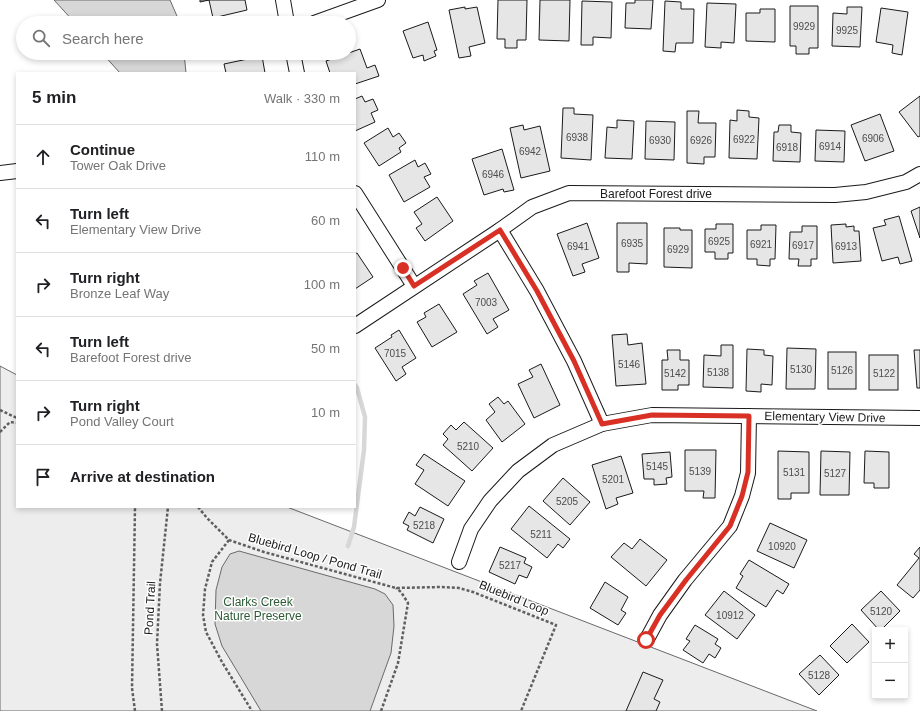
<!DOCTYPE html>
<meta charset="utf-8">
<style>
:root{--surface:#fff;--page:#f6f6f6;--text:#202124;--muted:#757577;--line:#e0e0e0}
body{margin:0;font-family:Helvetica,sans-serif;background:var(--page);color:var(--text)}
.controls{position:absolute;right:12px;bottom:12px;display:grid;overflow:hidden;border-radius:0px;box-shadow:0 2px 6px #0003}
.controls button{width:36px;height:36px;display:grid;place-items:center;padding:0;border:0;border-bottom:1px solid var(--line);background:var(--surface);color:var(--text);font:20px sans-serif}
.stop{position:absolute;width:12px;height:12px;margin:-9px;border:3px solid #d93025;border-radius:50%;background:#fff}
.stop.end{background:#d93025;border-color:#fff;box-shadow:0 1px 4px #0008}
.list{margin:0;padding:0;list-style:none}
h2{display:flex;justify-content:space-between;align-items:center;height:52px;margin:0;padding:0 16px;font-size:17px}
h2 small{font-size:13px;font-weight:400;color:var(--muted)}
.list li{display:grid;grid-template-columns:26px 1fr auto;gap:12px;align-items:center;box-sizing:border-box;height:64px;padding:0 16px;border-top:1px solid var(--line)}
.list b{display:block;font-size:15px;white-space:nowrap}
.list p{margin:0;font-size:13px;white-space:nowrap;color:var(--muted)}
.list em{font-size:13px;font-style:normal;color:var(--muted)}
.icon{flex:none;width:22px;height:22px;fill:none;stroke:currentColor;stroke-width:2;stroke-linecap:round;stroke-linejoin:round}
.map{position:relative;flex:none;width:920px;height:711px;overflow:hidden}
.search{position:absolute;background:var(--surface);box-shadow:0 2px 6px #0003;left:16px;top:16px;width:340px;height:44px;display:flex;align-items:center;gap:10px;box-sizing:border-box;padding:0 14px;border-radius:22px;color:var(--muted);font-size:15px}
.panel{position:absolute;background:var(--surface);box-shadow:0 2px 6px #0003;left:16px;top:72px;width:340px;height:436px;border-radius:0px}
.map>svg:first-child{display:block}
</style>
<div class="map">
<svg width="920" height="711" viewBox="0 0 920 711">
<rect width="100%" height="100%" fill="#fff"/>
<!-- built -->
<polygon fill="#ededed" stroke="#6a6a6a" points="0,366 17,375 17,507 287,507 817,711 0,711"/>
<!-- water -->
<g fill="#d7d7d7" stroke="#6a6a6a">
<polygon points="54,0 170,0 180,23 75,23"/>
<polygon points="102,53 184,53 186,73 120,73"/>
<polygon points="239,551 375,589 385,594 393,605 394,626 391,653 370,711 261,711 222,646 215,624 216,590 222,567 230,554"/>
</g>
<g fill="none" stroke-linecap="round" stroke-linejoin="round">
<!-- stream -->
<polyline stroke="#d7d7d7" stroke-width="4.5" points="348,546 354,527 364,450 365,417 357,388 355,385"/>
</g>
<!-- building -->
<g fill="#e6e6e6" stroke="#1a1a1a">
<polygon points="200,0 245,0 247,10 213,18 209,0 200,2"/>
<polygon points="498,0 527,0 526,40 517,40 517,48 505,48 505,39 497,39"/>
<polygon points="540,0 570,0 569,41 539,40"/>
<polygon points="635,0 653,0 651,29 625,28 626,3 635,3"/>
<polygon points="582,1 612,2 611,38 593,37 593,45 581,45"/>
<polygon points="665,1 681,2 681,9 694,9 693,43 676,43 675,52 663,51"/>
<polygon points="707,3 736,4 734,43 721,42 721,48 705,47"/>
<polygon points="790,6 818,6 818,48 809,48 809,54 796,54 796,46 790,46"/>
<polygon points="465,7 465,9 477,7 485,43 469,47 471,56 459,58 449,10"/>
<polygon points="847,7 862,7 860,47 832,46 833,13 847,14"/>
<polygon points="881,8 908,12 902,55 892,53 893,45 876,42"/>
<polygon points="760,9 775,9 775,42 746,41 746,13 760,13"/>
<polygon points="428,22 437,50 434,51 436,56 424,61 423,55 413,58 403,31"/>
<polygon points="360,49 367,68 375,65 379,76 355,84 355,73 330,73 326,61"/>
<polygon points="233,53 250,53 233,56"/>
<polygon points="262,56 265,73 226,73 224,64"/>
<polygon points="362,96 365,102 373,99 378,110 371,113 375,122 355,131 355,99"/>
<polygon points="920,96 920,136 918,137 899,112"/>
<polygon points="563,108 574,108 574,114 593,115 591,160 561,158"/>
<polygon points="737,110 749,111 749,117 759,118 757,159 729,158 730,120 737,121"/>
<polygon points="687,111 699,111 698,123 716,123 715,157 704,157 704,164 687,163"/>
<polygon points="880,114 894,151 865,161 851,125"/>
<polygon points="617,120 634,121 632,159 605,158 607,127 617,128"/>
<polygon points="646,121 675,122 674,160 645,159"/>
<polygon points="523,125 524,130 540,126 550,171 521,178 510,128"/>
<polygon points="779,125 791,125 791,132 801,133 800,162 773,161 774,132 778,132"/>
<polygon points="388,128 393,137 399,133 406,143 399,148 401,152 379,166 364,143"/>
<polygon points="816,130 845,131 844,162 815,161"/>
<polygon points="502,149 514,190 504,192 503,189 484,195 472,159"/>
<polygon points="415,160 418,167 425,163 431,174 424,177 430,187 404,202 389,175"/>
<polygon points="437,197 453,221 425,241 416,228 422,224 414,212"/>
<polygon points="920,207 920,238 911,211"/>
<polygon points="899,216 912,261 900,264 898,257 882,261 873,228 886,225 884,220"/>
<polygon points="587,223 599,258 582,264 585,272 573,276 557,234"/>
<polygon points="617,223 647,223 647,264 629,263 629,272 617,272"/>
<polygon points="716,224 733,224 733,253 728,253 728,259 715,259 715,252 705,252 705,229 716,229"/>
<polygon points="846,224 846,227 854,226 854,231 859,231 861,261 833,263 831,225"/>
<polygon points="761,225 776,225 775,259 770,259 770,266 757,265 757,259 747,259 747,230 761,230"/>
<polygon points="802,226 817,226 817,259 811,259 811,266 798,266 799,259 789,259 790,232 802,232"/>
<polygon points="664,228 680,228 680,230 692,230 692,268 664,267"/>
<polygon points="357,253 373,277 355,289 355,254"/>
<polygon points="488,273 509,310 493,319 498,327 487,334 463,294 477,285 474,281"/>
<polygon points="439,304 457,332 432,347 417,322 426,317 424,313"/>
<polygon points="399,330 416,358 402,367 406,374 396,381 375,348 392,337 391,335"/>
<polygon points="627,334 628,345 642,343 646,384 616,386 612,335"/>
<polygon points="721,345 733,345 733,388 703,387 704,355 721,356"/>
<polygon points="787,348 816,349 815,389 786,389"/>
<polygon points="747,349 764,350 764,355 773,356 772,385 761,384 761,392 746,391"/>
<polygon points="667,350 680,350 680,360 689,360 689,385 678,385 678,390 662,390 662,360 668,360"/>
<polygon points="914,350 920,350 920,388 917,388"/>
<rect x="828" y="352" width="28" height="37"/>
<rect x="869" y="355" width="29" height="35"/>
<polygon points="541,364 560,405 534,418 518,384 533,377 529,370"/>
<polygon points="498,397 504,404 508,401 525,424 502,442 486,420 495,412 489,404"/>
<polygon points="464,422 493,448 472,471 443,445 448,439 443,434 451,425 456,430"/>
<polygon points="685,450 716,450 715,498 703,498 704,491 685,491"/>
<polygon points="778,451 809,452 809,493 791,493 791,499 778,499"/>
<polygon points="821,451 850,452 849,495 820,495"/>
<polygon points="865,451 889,452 889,488 874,488 874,483 864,483"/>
<polygon points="670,452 672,477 666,478 667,484 654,485 654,479 644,479 642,454"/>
<polygon points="424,454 465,481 448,506 415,484 424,470 416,465"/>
<polygon points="621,456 633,493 616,498 618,504 606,509 592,465"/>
<polygon points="563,478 590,502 570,525 543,501"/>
<polygon points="529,506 570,539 563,548 558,544 547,558 511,529"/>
<polygon points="420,507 444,519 433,543 407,530 409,526 403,523 409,512 415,516"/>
<polygon points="770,523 807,540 794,568 757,551"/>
<polygon points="640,539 667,560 646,586 611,557 624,543 632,549"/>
<polygon points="500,547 526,558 524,563 532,567 527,578 519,575 515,584 489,572"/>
<polygon points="920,547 920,590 913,598 897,585 919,558 914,554"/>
<polygon points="749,560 789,584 783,594 777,590 766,607 736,588 743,576 740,574"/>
<polygon points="605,582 628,597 621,610 626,613 618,625 590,608"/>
<polygon points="724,591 755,615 737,639 705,615"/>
<polygon points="881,591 900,611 881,630 879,630 861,610"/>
<polygon points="852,624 869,642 847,663 830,646"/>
<polygon points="695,625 718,639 715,644 721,648 715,658 709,654 703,663 683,650 690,641 686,639"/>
<polygon points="820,655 839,675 819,695 799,674"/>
<polygon points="643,672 663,680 654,699 660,702 656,711 626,711"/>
</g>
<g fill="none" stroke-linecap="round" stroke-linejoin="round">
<!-- street casing -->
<g stroke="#1a1a1a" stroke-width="16">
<g id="street">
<polyline points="283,0 287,23"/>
<polyline points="314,23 378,0"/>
<polyline points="293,53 297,73"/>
<polyline points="0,173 17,171"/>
<polyline points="355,193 414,286"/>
<polyline points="500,230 537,291 574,361 602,424"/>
<polyline points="355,326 500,230 532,207 569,193 835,195 866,192 906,182 920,174"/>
<polyline points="459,562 471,529 490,501 518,471 553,445 602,424 652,415 920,418"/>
<polyline points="647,639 660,615 685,580 730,526 742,496 748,473 749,416"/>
</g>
</g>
<!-- path -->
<g stroke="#5f5f5f" stroke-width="2.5" stroke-dasharray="3 2" stroke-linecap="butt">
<polyline points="0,410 17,418"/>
<polyline points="0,432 10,422 17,423"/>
<polyline points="198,507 207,518 229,540 264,552 396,588 442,587 459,588 473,592 556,625 521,711"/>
<polyline points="229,540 212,562 205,589 203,615 206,632 222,662 252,711"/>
<polyline points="135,711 132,688 135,507"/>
<polyline points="162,711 157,644 160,583 168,507"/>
<polyline points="381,711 398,663 408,603 401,592 396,588"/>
</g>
<!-- street -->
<use href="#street" stroke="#fff" stroke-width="14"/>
</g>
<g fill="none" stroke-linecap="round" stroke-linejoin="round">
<!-- route -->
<polyline stroke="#d93025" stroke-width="5" points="403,268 414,286 500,230 537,291 574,361 602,424 652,415 749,416 748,472 742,496 730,526 686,580 660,615 646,640"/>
</g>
<g text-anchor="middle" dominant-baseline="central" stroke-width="3" stroke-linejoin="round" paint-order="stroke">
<!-- number labels -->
<g font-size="10" fill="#4d4d4d">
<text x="804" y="26">9929</text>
<text x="847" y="30">9925</text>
<text x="577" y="137">6938</text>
<text x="873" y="138">6906</text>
<text x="744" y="139">6922</text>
<text x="660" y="140">6930</text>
<text x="701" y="140">6926</text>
<text x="830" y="146">6914</text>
<text x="787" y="147">6918</text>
<text x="530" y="151">6942</text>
<text x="493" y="174">6946</text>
<text x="719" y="241">6925</text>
<text x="632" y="243">6935</text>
<text x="761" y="244">6921</text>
<text x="803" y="245">6917</text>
<text x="578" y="246">6941</text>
<text x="846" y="246">6913</text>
<text x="678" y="249">6929</text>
<text x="486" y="302">7003</text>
<text x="395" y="353">7015</text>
<text x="629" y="364">5146</text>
<text x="801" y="369">5130</text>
<text x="842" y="370">5126</text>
<text x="718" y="372">5138</text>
<text x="675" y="373">5142</text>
<text x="884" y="373">5122</text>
<text x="468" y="446">5210</text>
<text x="657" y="466">5145</text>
<text x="700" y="471">5139</text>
<text x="794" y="472">5131</text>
<text x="835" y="473">5127</text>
<text x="613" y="479">5201</text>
<text x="567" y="501">5205</text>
<text x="424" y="525">5218</text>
<text x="541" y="534">5211</text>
<text x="782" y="546">10920</text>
<text x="510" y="565">5217</text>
<text x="881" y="611">5120</text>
<text x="730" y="615">10912</text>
<text x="819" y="675">5128</text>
</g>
<!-- street labels -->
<g font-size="12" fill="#1a1a1a" stroke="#fff">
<text x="656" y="194">Barefoot Forest drive</text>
<text transform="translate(825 417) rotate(1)">Elementary View Drive</text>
<text transform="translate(315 556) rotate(16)">Bluebird Loop / Pond Trail</text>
<text transform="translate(514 598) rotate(22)">Bluebird Loop</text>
<text transform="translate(150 608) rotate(-87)">Pond Trail</text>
</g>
<!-- park labels -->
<g font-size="12" fill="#2b5a34" stroke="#fff">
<text x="258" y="602">Clarks Creek<tspan x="258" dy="14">Nature Preserve</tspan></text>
</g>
</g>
</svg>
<div class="controls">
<button>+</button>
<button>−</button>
</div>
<div class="stop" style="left:646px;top:640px"></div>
<div class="stop end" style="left:403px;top:268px"></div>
<div class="search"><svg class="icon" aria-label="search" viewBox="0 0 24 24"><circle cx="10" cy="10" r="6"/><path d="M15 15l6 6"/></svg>Search here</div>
<section class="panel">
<h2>5 min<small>Walk · 330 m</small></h2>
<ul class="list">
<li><svg class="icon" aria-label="ahead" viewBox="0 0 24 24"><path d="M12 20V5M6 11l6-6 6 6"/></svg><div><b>Continue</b><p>Tower Oak Drive</p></div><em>110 m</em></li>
<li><svg class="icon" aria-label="left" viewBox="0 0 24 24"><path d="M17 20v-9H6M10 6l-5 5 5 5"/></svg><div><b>Turn left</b><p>Elementary View Drive</p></div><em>60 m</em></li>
<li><svg class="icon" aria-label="right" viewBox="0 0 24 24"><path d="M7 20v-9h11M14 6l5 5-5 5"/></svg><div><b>Turn right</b><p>Bronze Leaf Way</p></div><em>100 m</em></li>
<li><svg class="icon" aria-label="left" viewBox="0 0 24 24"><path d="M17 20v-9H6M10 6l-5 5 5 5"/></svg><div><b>Turn left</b><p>Barefoot Forest drive</p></div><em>50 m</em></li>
<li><svg class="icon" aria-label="right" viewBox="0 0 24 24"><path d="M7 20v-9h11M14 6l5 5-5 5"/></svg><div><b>Turn right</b><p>Pond Valley Court</p></div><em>10 m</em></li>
<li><svg class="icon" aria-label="arrive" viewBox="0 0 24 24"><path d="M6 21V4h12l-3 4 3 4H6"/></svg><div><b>Arrive at destination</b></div></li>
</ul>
</section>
</div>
